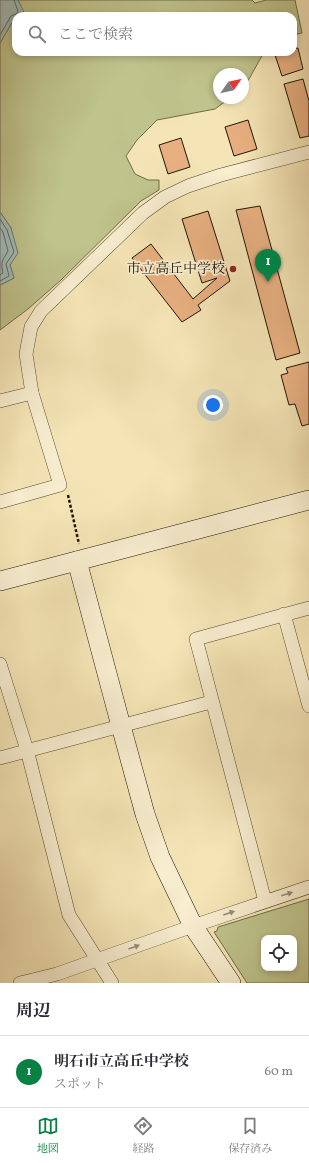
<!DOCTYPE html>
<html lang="ja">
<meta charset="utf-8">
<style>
:root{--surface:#fff;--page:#f7f7f7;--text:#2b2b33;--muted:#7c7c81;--line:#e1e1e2;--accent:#0b8043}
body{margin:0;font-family:Vollkorn,"Noto Serif JP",serif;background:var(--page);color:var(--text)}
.controls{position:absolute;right:12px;bottom:12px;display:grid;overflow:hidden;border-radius:8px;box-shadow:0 2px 6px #0003}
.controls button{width:36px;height:36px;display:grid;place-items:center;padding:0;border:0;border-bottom:1px solid var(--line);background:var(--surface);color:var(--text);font:20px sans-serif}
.compass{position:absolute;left:213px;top:68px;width:36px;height:36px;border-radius:50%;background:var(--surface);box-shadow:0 2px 6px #0003;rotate:56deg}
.you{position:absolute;left:213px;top:405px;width:14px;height:14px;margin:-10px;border:3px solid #fff;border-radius:50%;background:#1a73e8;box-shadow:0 0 0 6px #1a73e833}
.badge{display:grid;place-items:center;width:26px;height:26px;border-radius:50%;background:var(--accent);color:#fff;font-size:13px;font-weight:700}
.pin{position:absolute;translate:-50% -33px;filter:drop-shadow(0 1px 2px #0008)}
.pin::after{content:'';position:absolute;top:21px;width:14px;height:12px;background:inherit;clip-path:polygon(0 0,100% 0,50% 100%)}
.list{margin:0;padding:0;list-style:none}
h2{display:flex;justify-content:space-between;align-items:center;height:52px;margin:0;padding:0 16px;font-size:17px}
h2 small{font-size:13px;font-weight:400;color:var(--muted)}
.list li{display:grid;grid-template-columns:26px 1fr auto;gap:12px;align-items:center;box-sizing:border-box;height:72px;padding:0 16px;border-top:1px solid var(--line)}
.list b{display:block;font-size:15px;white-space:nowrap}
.list p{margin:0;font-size:13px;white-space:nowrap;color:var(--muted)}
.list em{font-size:13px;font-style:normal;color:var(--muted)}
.icon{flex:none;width:22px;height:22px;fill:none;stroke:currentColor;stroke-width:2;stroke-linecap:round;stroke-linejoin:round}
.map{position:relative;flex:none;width:309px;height:983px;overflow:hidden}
.search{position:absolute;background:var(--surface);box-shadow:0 2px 6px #0003;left:12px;right:12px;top:12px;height:44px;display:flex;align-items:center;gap:10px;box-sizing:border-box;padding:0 14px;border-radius:12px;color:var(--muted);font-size:15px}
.sheet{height:124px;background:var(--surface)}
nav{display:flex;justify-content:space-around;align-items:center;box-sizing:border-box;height:56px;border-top:1px solid var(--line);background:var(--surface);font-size:11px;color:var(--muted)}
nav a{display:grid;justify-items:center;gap:2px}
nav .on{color:var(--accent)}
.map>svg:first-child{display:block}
</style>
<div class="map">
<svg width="309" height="983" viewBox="0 0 309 983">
<rect width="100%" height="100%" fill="#f5e5b6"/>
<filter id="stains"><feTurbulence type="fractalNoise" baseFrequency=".005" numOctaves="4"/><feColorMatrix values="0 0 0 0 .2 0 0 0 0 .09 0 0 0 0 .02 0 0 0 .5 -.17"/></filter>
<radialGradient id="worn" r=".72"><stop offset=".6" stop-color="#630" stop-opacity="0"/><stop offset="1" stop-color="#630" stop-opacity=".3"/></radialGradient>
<!-- green -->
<g fill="#bfc38c" stroke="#6e6c4a" fill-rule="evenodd">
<polygon points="18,0 252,0 255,3 266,0 295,0 302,33 293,35 293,16 18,16 23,12"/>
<polygon points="16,17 16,52 264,52 249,79 243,86 243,74 219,74 219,98 230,98 215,109 157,120 137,140 126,156 135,174 148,180 159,180 159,190 141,201 61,280 28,309 0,330 0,285 14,278 10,265 11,228 0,212 0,43 14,19"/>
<path d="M309,899V983H247L214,932L217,931L218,927ZM264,938H294V968H264Z"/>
</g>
<!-- water -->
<g fill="#a2bcba" stroke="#6d7972">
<polygon points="0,0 18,0 24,12 16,16 14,19 0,43"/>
<polygon points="0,212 11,228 18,253 10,265 14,278 0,285"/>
</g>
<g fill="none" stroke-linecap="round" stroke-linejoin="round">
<!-- shore -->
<g stroke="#606860" stroke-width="1">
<polyline points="0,35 11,16 16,14 18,11 14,0"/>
<polyline points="0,219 7,230 14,252 6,264 9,276 0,281"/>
<path d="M0,228L3,232L8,251C3,260 0,261 3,273L0,275"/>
</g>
</g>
<!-- building -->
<g fill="#e8b081" stroke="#1e1507">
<polygon points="298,48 303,69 282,76 275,55 284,52 293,52 293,49"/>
<polygon points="303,79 309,101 309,136 300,138 284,84"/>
<polygon points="248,120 257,149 234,156 225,127"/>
<polygon points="181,138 190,167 168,174 159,145"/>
<polygon points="260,206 300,353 276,360 236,210"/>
<polygon points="208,211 230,281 198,305 201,310 182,322 132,258 151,244 193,299 217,278 202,283 182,219"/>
<polygon points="309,362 309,424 302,426 295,404 289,405 281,375 288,373 286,368"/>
</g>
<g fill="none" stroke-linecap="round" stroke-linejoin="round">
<!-- street casing -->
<g stroke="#544933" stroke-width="14">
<g id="street">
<polyline points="0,401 32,393"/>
<polyline points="0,502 60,485 32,393 26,354 31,327 41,311 143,213 165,197 188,186 221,175 309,152"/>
<polyline points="284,614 309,706"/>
<polyline points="0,664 27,750 69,915 112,983"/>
<polyline points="0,758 211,702"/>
<polyline points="265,901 196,639 309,608"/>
<polyline points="20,983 57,974 193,926 309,887"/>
</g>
</g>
<!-- secondary casing -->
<g stroke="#1e1507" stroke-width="20">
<g id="secondary">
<polyline points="77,561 121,726 145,814 160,857 193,926 231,983"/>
<polyline points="0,581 309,500"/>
</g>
</g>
<!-- path -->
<polyline stroke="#1e1507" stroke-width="2.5" stroke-dasharray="3 2" stroke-linecap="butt" points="68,495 79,544"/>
<!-- street -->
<use href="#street" stroke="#f8eed0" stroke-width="13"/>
<!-- secondary -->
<use href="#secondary" stroke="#f8eed0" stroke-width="19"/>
</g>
<!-- one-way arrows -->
<defs><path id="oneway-solid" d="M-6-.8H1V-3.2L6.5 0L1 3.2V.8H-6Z"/></defs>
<g fill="#968c76">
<use href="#oneway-solid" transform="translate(287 894) rotate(-17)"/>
<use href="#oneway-solid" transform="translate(229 913) rotate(-19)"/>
<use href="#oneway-solid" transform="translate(134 947) rotate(-20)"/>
</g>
<!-- markers -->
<circle fill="#8f2418" stroke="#f8eed0" stroke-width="1.5" cx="233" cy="269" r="4"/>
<g text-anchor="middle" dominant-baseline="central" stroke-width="3.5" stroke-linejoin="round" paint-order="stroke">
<!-- poi labels -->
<g font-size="14" fill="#1e1507" stroke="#f8eed0" text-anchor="end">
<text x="225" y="269">市立高丘中学校</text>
</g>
</g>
<rect width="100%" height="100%" filter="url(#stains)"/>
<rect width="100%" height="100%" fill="url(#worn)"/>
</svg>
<div class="controls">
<button><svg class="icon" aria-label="locate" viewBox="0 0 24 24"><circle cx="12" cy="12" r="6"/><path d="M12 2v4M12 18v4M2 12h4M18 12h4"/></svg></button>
</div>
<svg class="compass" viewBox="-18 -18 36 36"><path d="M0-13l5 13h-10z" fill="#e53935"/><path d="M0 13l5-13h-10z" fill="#7c7c81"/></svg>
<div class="you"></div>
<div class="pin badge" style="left:268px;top:282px">1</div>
<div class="search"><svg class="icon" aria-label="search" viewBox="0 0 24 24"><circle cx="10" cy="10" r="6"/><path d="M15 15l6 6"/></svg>ここで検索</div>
</div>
<section class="sheet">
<h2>周辺<small></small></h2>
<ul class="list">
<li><span class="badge">1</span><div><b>明石市立高丘中学校</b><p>スポット</p></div><em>60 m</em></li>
</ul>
</section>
<nav>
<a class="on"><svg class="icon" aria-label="map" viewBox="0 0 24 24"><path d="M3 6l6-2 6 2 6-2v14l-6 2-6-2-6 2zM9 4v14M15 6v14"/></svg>地図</a>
<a><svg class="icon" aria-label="directions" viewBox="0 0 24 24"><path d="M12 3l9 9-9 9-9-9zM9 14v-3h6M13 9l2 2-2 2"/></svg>経路</a>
<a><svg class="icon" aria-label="saved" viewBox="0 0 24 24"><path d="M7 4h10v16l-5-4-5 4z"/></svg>保存済み</a>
</nav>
